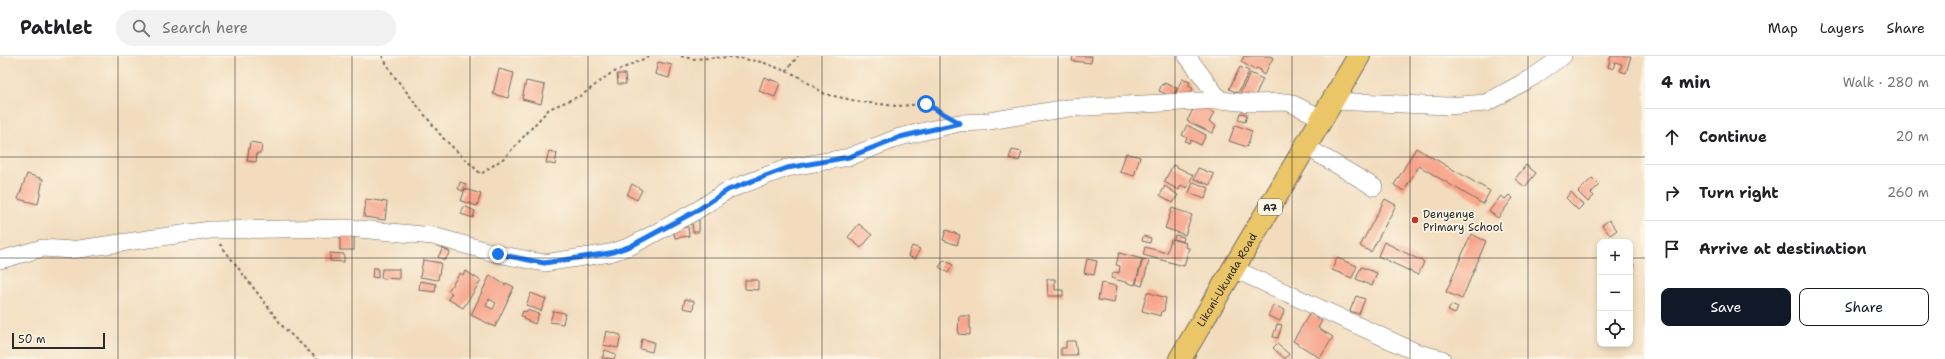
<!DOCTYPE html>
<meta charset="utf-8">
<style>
:root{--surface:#fff;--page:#f2f2f2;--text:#202124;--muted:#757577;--line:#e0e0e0;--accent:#111827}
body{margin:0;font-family:"Shantell Sans",sans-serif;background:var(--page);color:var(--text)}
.controls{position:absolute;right:12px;bottom:12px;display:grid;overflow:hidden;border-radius:8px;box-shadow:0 2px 6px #0003}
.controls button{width:36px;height:36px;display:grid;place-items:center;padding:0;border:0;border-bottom:1px solid var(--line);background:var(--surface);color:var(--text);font:20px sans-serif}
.scale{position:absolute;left:12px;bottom:10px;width:93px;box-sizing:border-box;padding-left:4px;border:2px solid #2b2b2b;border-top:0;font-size:11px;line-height:14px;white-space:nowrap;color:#2b2b2b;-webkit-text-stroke:3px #fcf5e5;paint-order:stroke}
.stop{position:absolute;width:12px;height:12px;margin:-9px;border:3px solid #1a73e8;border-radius:50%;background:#fff}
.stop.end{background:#1a73e8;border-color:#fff;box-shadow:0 1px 4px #0008}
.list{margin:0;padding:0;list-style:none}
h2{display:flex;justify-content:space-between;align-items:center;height:52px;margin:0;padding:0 16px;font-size:17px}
h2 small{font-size:13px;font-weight:400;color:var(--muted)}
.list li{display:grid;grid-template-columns:26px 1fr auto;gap:12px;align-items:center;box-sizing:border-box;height:56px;padding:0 16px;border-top:1px solid var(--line)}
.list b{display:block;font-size:15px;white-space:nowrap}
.list em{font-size:13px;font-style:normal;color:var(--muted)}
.actions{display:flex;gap:8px;padding:12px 16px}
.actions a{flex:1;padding:9px 0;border:1px solid var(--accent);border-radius:8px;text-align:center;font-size:14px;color:var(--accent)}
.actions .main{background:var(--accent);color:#fff}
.icon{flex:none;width:22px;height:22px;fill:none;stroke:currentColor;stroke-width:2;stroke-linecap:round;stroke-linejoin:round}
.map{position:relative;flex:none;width:1645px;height:303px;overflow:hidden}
header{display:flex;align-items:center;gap:24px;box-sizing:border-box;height:56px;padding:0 20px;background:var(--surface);border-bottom:1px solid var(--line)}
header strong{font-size:19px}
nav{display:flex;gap:22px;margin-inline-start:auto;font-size:14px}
.search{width:280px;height:36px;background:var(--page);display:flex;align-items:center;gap:10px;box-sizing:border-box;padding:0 14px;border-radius:22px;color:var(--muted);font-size:15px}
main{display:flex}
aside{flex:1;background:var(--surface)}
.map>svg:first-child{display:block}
</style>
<header>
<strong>Pathlet</strong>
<div class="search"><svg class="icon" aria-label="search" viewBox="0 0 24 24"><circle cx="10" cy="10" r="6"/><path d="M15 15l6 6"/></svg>Search here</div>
<nav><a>Map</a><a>Layers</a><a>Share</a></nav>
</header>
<main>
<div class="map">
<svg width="1645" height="303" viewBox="0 0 1645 303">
<rect width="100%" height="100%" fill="#fcf5e5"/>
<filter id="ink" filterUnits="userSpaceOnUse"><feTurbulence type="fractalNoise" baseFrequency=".025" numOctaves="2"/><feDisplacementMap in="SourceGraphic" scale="8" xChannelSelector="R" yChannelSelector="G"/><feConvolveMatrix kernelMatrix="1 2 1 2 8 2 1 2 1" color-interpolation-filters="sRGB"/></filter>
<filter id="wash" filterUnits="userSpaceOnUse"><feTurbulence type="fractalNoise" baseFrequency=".012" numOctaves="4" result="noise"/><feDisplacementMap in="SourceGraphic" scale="16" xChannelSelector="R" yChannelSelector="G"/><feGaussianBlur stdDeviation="0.9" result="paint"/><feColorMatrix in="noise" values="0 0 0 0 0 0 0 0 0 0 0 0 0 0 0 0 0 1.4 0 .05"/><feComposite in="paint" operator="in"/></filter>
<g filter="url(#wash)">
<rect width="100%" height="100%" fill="#f2dcbd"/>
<g id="blocks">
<!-- building -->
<g fill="#f7a48a" fill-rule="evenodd">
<polygon points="1073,0 1092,0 1091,7 1072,5"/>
<polygon points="1244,0 1270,0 1273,2 1264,19 1260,16 1261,14 1256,12 1255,14 1241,6"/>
<polygon points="1611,0 1631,0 1626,17 1620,15 1622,8 1615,6 1613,13 1608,11"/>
<polygon points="658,6 672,9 669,22 655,18"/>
<polygon points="1240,11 1249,15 1238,37 1229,33"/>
<polygon points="499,13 514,17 508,42 493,38"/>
<polygon points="1250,17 1263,23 1253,44 1240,38"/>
<polygon points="617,18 625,18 626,28 618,28"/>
<polygon points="764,21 780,27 775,41 759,35"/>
<polygon points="1182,23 1190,26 1188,30 1193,32 1187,44 1174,41"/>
<polygon points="526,25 545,29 541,48 522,43"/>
<polygon points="1164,27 1177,32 1173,41 1159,35 1162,28 1164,29"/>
<polygon points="1196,48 1214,57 1209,66 1216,70 1212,77 1187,65"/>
<polygon points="1240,57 1247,58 1245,66 1238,64"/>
<polygon points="1187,69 1206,79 1201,89 1191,84 1189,87 1185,85 1187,82 1182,79"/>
<polygon points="1235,69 1252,75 1247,91 1229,85"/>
<polygon points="250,86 262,88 261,97 257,97 256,106 247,105"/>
<polygon points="1416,92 1490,135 1483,148 1419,110 1404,135 1394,129"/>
<polygon points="1012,94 1022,96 1019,105 1009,102"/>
<polygon points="549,95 557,97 555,109 546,107"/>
<polygon points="1126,97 1140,101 1134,120 1120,116"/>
<polygon points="1173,109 1193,119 1187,132 1181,129 1179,134 1164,126"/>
<polygon points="1526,109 1536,117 1525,131 1515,123"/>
<polygon points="1198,112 1214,118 1210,129 1194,123"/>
<polygon points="27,118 43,123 38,148 18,143"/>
<polygon points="1592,122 1599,129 1591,137 1594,140 1588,146 1578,136"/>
<polygon points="460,126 466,128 463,135 458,133"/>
<polygon points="1193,126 1209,132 1205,143 1189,137"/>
<polygon points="632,128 642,134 637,144 627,139"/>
<polygon points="1165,130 1178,139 1173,147 1160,139"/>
<polygon points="465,133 481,138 477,150 461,145"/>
<polygon points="1571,136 1583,149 1578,154 1566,142"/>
<polygon points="1509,139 1513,142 1498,162 1489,155 1501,140 1505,143"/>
<polygon points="366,143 387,146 385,164 364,161"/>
<polygon points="1385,143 1396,149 1371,196 1360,190"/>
<polygon points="464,150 475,155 473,162 461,158"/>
<polygon points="1172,152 1192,159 1185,179 1165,172"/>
<polygon points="699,163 699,176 693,176 692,168 690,168"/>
<polygon points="1609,164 1617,174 1610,179 1602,169"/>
<polygon points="859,168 872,179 861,192 848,181"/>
<polygon points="688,171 689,180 675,182 673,173"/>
<polygon points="946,174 960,179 957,189 943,184"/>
<polygon points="1471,178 1486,185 1462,243 1446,236"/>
<polygon points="1175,179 1184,181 1183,186 1174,183"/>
<rect x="340" y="180" width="14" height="14"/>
<polygon points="1143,180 1151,182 1150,187 1142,185"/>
<polygon points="1171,183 1186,187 1185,191 1189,192 1184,210 1143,199 1145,191 1167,197"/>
<polygon points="1384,186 1424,206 1418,219 1378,200"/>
<polygon points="912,190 920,193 915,203 908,200"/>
<polygon points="443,192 450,196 445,204 438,201"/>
<polygon points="330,197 344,198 344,206 330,205"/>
<polygon points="1119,197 1142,203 1135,229 1111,222 1114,216 1119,217 1120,210 1116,209"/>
<polygon points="1337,202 1357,210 1352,222 1332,214"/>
<polygon points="1087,203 1097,205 1094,219 1084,217"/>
<polygon points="1143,203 1149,205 1142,230 1136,228"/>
<polygon points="423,204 441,207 438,224 420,221"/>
<polygon points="944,204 953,209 948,217 939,211"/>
<polygon points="1630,208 1634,208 1633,220 1630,220"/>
<polygon points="1361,211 1377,217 1372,230 1356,223"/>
<polygon points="373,212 378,212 378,222 372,221"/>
<polygon points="382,213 399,213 399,223 381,222"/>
<polygon points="466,215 481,225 463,252 448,243 452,237 448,235 460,217 463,219"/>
<path d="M490,219L505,229L506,227L514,231L495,271L471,259ZM489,243L496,247L493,253L486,250Z"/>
<polygon points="1047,223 1055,223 1055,234 1063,234 1063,240 1048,240"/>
<polygon points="745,224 758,224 758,234 745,233"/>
<polygon points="420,225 436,228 435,236 419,234"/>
<polygon points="1101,227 1117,230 1114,247 1098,244"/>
<polygon points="1147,236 1166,242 1164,255 1162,255 1161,260 1142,255"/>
<polygon points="531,237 546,243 541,255 526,249"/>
<polygon points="1356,240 1365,243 1359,258 1350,255"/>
<polygon points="685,243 694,245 693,254 683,252"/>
<polygon points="1273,249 1285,254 1280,265 1268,260"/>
<polygon points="1451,249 1458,252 1455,258 1448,255"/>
<polygon points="527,254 539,258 535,268 523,263 524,261 521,260 523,255 526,256"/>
<polygon points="553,255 565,257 563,268 550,266"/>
<polygon points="1310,257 1322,265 1318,272 1333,281 1320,302 1293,285"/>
<polygon points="959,260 970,260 970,279 958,278"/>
<polygon points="1277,268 1282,269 1278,282 1273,281"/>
<polygon points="606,275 621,279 618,292 603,289"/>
<polygon points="642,283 654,286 652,296 640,293"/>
<polygon points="1066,285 1075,285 1077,299 1061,299 1061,292 1066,292"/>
<polygon points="1277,288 1289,298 1285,303 1273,292"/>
<polygon points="605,294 616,298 614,303 602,302"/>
</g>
</g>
</g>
<g filter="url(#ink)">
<use href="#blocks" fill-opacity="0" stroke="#71695e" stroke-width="1"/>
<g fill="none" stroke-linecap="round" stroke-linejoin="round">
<!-- minor casing -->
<g stroke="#71695e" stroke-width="18">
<g id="minor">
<polyline points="1187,0 1220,44"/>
<polyline points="1332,45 1448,50 1486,47 1533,21 1563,0"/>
<polyline points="1305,90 1374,131"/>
<polyline points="0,204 43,192 72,194 210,174 349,172 433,180 498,198 544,207 610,197 631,190 696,155 728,134 787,112 849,101 900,81 959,67 983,66 1068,52 1220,44 1250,47 1288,46 1322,62"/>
<polyline points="1234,213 1418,297 1442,303"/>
</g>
</g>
<!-- highway casing -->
<g stroke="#71695e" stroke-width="24">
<g id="highway">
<path id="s1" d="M1180,303L1359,0"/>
</g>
</g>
<!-- path -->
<g stroke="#71695e" stroke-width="2" stroke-dasharray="3 3" stroke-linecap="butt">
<polyline points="382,0 394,20 443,82 481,118 504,102 549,53 582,39 610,18 650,0"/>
<polyline points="681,0 692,3 730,1 762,6 796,19 825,38 861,46 897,50 926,48 941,57"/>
<polyline points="786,15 798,0"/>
<polyline points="220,188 284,272 317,303"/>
</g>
<!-- minor -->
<use href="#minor" stroke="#fff" stroke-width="17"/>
<!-- highway -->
<use href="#highway" stroke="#ebc669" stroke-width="22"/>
</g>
</g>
<g fill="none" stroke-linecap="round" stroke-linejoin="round" filter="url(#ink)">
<!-- route -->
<polyline stroke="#1a73e8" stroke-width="5" points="498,198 544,207 610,197 631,190 696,155 728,134 787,112 849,101 900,81 960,67 926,48"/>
</g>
<!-- grid -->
<path fill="none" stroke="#2b2b2b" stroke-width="1" stroke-opacity="0.55" d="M118,0V303M235,0V303M352,0V303M470,0V303M588,0V303M705,0V303M822,0V303M940,0V303M1058,0V303M1175,0V303M1292,0V303M1410,0V303M1528,0V303M0,101H1645M0,202H1600M1630,202H1645"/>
<!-- markers -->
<circle fill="#c8321e" stroke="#fcf5e5" stroke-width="1.5" cx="1415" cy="164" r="4"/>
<g text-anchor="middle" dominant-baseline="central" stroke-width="3.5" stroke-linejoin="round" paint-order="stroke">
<!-- shield labels -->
<rect fill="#fcf5e5" stroke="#6a6863" stroke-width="1" x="1258" y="143" width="24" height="16" rx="3"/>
<g font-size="10" font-weight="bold" fill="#2b2b2b">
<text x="1270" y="151">A7</text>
</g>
<!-- poi labels -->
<g font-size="11" fill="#2b2b2b" stroke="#fcf5e5" text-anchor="start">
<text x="1423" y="158">Denyenye<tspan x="1423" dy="13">Primary School</tspan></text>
</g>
<!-- street labels -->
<g font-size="11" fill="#2b2b2b" stroke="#fcf5e5">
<text stroke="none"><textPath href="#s1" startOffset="92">Likoni-Ukunda Road</textPath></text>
</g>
</g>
</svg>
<div class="controls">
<button>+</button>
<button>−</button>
<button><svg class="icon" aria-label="locate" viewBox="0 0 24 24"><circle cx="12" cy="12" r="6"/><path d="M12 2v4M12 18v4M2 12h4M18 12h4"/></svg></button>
</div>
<div class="scale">50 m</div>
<div class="stop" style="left:926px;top:48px"></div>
<div class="stop end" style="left:498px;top:198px"></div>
</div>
<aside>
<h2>4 min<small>Walk · 280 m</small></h2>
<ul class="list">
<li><svg class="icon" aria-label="ahead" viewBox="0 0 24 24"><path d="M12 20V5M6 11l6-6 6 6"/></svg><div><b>Continue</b></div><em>20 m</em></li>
<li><svg class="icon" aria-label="right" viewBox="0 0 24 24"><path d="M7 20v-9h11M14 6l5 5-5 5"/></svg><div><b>Turn right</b></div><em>260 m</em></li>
<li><svg class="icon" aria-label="arrive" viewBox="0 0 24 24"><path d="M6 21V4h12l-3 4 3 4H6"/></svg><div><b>Arrive at destination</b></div></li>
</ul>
<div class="actions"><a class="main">Save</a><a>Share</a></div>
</aside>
</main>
